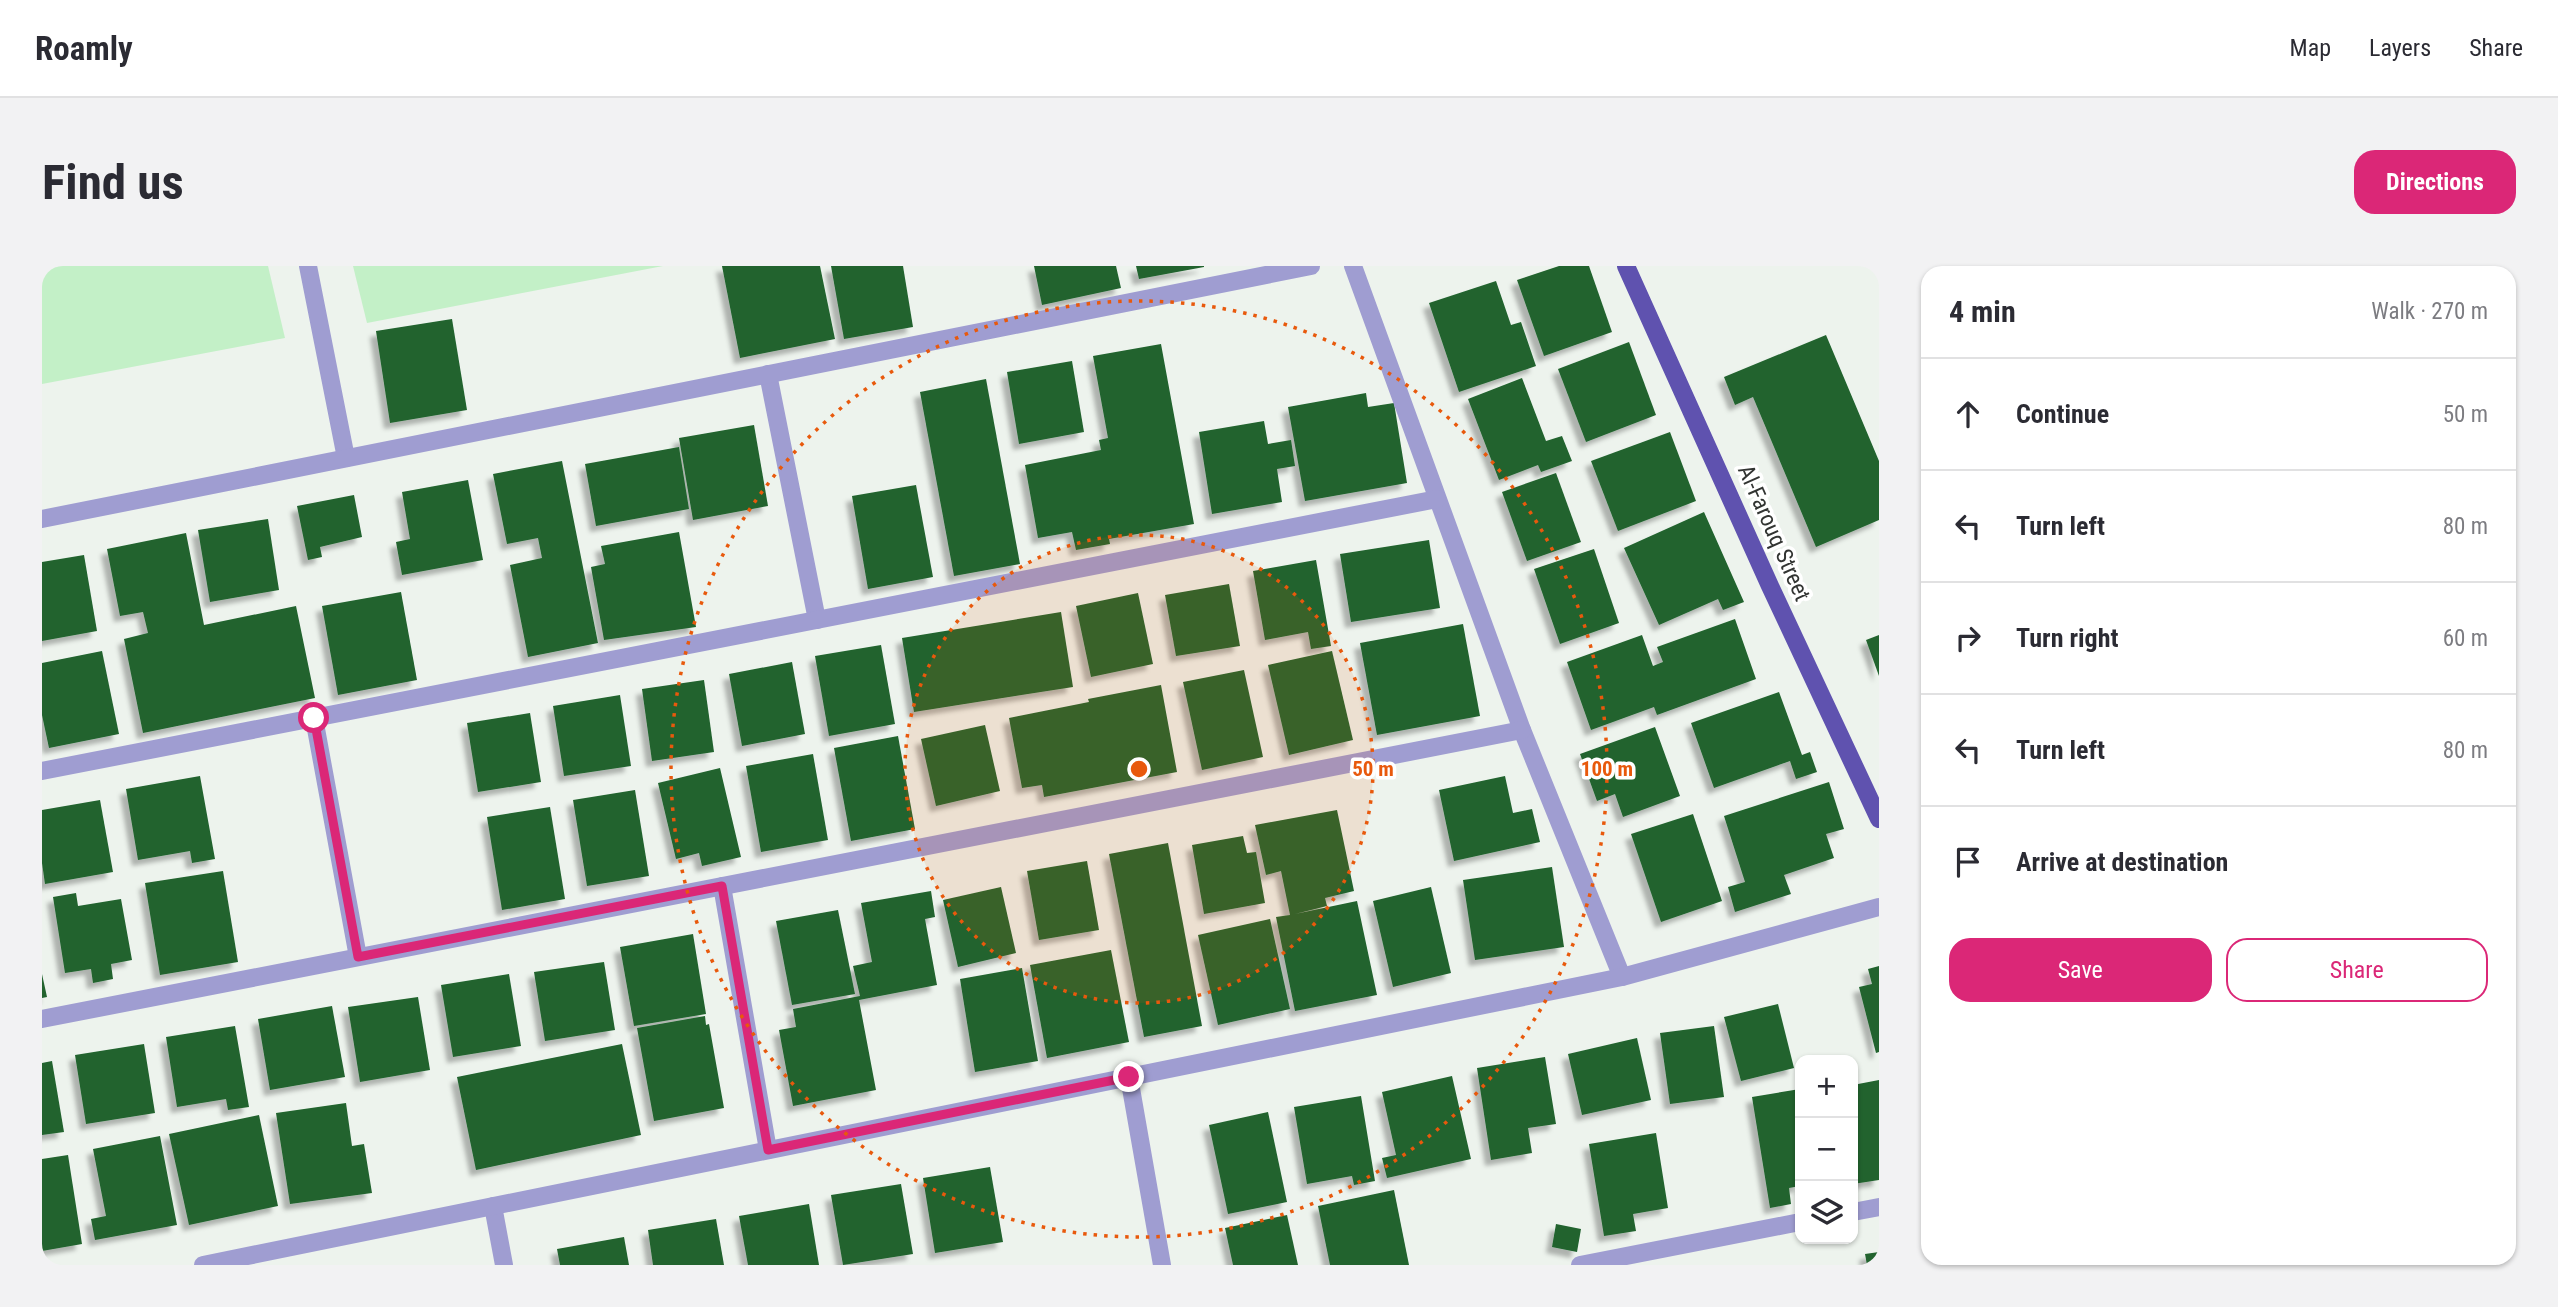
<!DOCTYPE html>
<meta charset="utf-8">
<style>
:root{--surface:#fff;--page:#f2f2f3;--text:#2b2b33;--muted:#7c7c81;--line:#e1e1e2;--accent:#db2777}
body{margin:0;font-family:"Roboto Condensed",sans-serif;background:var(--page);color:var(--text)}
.controls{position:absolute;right:21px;bottom:21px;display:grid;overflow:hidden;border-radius:14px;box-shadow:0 2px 5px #0004}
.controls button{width:63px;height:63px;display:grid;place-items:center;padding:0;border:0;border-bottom:2px solid var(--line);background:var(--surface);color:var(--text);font:35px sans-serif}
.stop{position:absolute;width:21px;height:21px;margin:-16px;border:5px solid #db2777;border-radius:50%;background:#fff}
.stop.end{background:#db2777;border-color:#fff;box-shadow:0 2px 7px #0008}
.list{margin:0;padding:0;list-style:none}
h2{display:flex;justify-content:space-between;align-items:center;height:91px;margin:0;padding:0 28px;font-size:30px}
h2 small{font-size:23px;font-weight:400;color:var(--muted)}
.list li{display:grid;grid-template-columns:46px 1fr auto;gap:21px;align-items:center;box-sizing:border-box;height:112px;padding:0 28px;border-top:2px solid var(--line)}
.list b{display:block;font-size:26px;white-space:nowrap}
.list em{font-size:23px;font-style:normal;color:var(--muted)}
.actions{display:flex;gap:14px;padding:21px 28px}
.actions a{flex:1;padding:16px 0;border:2px solid var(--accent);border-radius:21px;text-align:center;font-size:24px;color:var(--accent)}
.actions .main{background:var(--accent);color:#fff}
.icon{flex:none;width:38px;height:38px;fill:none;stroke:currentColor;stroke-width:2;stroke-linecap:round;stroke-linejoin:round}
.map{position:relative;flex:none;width:1837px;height:999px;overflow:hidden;border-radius:21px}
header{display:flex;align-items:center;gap:42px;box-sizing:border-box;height:98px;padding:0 35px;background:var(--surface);border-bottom:2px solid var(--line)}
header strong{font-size:33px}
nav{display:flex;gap:38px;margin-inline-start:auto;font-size:24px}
.intro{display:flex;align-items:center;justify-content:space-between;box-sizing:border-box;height:168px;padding:0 42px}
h1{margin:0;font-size:49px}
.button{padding:18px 32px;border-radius:21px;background:var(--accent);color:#fff;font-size:24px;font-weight:700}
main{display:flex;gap:42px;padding:0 42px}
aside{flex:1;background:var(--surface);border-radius:21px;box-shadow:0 2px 5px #0004}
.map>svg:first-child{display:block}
</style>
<header>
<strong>Roamly</strong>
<nav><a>Map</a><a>Layers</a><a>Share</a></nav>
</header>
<div class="intro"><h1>Find us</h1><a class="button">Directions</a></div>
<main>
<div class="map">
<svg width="1837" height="999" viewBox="0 0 1837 999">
<defs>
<filter id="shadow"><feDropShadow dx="-6" dy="6" stdDeviation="2" flood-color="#0004"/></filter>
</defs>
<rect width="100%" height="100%" fill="#edf3ed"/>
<!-- green -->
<g fill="#c3f0c7">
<polygon points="0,0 226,0 243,72 0,118"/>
<polygon points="311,0 621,0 325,57"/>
</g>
<!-- building -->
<g fill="#20632e" filter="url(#shadow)">
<polygon points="680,0 778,0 793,73 698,92"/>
<polygon points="789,0 861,0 871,61 802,73"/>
<polygon points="992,0 1074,0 1079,22 1000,39"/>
<polygon points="1094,0 1162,0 1162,1 1097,13"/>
<polygon points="1517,0 1547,0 1570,66 1502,90 1475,14"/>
<polygon points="1454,15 1469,59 1479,56 1494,100 1417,126 1387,37"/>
<polygon points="410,53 425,144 348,157 334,65"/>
<polygon points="1784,69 1837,195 1837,254 1774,281 1711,131 1693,139 1682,111"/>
<polygon points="1587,76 1614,149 1544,176 1516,103"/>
<polygon points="1119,78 1152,258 1067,273 1068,278 1034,284 1030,266 996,272 983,199 1059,184 1057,174 1066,172 1051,90"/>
<polygon points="1030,95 1042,166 977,178 965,106"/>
<polygon points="1480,112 1504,175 1520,170 1530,195 1499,206 1496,199 1457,214 1426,133"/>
<polygon points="944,113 978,298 912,310 878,126"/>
<polygon points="1324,127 1326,141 1352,137 1365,217 1263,235 1246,141"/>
<polygon points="1222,155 1226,178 1249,174 1253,200 1235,203 1240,236 1170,248 1157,166"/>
<polygon points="712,159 726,240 651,254 637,172"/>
<polygon points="1628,166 1654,235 1576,265 1549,195"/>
<polygon points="637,181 647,243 554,260 543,198"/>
<polygon points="520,195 556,377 486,391 468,299 500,292 496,272 465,278 451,208"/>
<polygon points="1514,207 1539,276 1485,295 1460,226"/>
<polygon points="426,214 441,294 360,309 354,276 368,273 360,226"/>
<polygon points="874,219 891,311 826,323 810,230"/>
<polygon points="312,229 320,271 278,281 280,291 266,294 255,240"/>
<polygon points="1662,246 1702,336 1681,344 1676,333 1617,359 1582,282"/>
<polygon points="226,253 237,324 168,336 156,264"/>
<polygon points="637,266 654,361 562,374 549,301 563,298 559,280"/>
<polygon points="144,267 162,359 254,340 273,432 101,467 82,373 106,367 101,346 78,350 65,283"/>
<polygon points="1387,274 1398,342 1309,356 1298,288"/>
<polygon points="1552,283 1577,357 1518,378 1492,303"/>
<polygon points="42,289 55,365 0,375 0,296"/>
<polygon points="1274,294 1289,380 1269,383 1266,366 1223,374 1211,305"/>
<polygon points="1187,318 1198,380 1134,390 1123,329"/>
<polygon points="359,326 375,414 296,429 280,340"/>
<polygon points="1096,327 1111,398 1049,411 1034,340"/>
<polygon points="1019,346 1031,421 872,446 860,372"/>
<polygon points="1693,353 1714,413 1615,449 1612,441 1549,464 1525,396 1600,369 1611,400 1621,396 1615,381"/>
<polygon points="1421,358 1438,450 1335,469 1318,377"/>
<polygon points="1837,369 1837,410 1824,374"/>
<polygon points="839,379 853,458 787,470 773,390"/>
<polygon points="60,385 77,468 7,482 0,449 0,397"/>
<polygon points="1290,385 1311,474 1247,489 1226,399"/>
<polygon points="750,396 763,468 700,480 687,408"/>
<polygon points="1202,404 1221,491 1160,504 1141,416"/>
<polygon points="662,414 672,486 610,495 600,423"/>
<polygon points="1119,419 1135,506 1002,531 1000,519 980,522 967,452 1047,436 1046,433"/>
<polygon points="1737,426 1760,489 1768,486 1775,506 1754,513 1748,495 1672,522 1649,457"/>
<polygon points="578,429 589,500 522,510 511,440"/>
<polygon points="488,447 499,516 436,526 425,457"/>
<polygon points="943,459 958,525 894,540 879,473"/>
<polygon points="1613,461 1638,530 1581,551 1573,528 1555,535 1538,488"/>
<polygon points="856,470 873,563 809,575 792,482"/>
<polygon points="771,488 786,574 719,586 704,500"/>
<polygon points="678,502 699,591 660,600 657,587 634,593 616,517"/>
<polygon points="158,510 173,593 150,597 148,585 96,594 84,523"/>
<polygon points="1463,510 1471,547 1490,543 1498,576 1412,595 1397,524"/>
<polygon points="1787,516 1802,563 1784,568 1792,592 1742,609 1749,628 1693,646 1686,621 1703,616 1682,550"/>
<polygon points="593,524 607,610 545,620 531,534"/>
<polygon points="58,534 71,606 3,618 0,597 0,544"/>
<polygon points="508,541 523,633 460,644 445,551"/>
<polygon points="1295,544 1312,625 1283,632 1285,640 1253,648 1315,635 1335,729 1253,745 1234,651 1248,649 1239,605 1224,609 1213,559"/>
<polygon points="1651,548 1680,635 1619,656 1589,568"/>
<polygon points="1201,570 1205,587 1214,586 1223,637 1162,648 1150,579"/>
<polygon points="1126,577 1160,760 1102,771 1067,588"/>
<polygon points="1045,595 1057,664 997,674 985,605"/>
<polygon points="1510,601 1522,681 1433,694 1421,614"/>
<polygon points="181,605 196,696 118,709 103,617"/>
<polygon points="959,621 974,687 916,701 901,634"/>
<polygon points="1389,621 1409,707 1351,721 1331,635"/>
<polygon points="889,625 893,651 883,653 895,719 817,734 834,824 751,840 737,764 754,761 751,743 818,730 811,700 830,696 819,637"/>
<polygon points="34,627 36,640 79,633 90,694 69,698 71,713 51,717 49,703 23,707 11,631"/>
<polygon points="796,644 813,728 750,739 734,655"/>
<polygon points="1228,653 1248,743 1176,759 1156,669"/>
<polygon points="651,668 664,748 592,760 578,681"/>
<polygon points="1069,684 1087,776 1005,792 988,699"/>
<polygon points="562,696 573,764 503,775 492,706"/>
<polygon points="1837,700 1837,786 1834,787 1817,721 1830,718 1826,703"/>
<polygon points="980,702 996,795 933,806 918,713"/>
<polygon points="0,708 5,731 0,732"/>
<polygon points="467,708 479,780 411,791 399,719"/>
<polygon points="376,731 388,804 318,816 306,741"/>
<polygon points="1736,738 1752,802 1699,815 1682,751"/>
<polygon points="290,740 303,811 228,824 216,753"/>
<polygon points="663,750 664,759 667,758 682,842 612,855 595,762"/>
<polygon points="193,760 207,841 186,844 184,833 135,841 124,771"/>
<polygon points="1672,760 1682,831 1628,838 1618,767"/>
<polygon points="1595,772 1609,834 1540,849 1526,788"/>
<polygon points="102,778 113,847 44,858 33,789"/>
<polygon points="580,778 599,869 434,904 415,811"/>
<polygon points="1503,791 1514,858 1486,862 1490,887 1449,894 1435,802"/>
<polygon points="10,795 22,866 0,869 0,797"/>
<polygon points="1410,810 1429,893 1345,912 1340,892 1354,889 1340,826"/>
<polygon points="1837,814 1837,914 1811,918 1811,819"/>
<polygon points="1758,823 1758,920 1747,922 1749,938 1728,942 1710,831"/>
<polygon points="1319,830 1333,915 1312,919 1310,910 1265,918 1252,841"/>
<polygon points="304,837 310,880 322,878 330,927 248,938 234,847"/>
<polygon points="1226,846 1245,936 1186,948 1167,859"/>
<polygon points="217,849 236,940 147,959 127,868"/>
<polygon points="1614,867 1626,942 1591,948 1594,965 1562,970 1547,878"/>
<polygon points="118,870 135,959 53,974 49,953 64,950 51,883"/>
<polygon points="26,889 40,978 0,985 0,893"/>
<polygon points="948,901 961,976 893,987 881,912"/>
<polygon points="859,918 871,988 801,999 789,929"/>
<polygon points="1352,924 1367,999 1288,999 1276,940"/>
<polygon points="767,938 777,999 706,999 697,950"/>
<polygon points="1245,949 1256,999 1191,999 1183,962"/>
<polygon points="674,953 682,999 611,999 606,964"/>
<polygon points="1514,958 1539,963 1535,986 1510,981"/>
<polygon points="582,971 587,999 518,999 515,983"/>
<polygon points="1837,986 1837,999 1825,999 1823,988"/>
</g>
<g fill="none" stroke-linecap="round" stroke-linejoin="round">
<!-- minor -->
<g stroke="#9f9dd1" stroke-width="18">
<polyline points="266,0 304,192"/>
<polyline points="1311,0 1480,464 1580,711"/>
<polyline points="726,108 775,354"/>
<polyline points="0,253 1269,0"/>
<polyline points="272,452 316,691"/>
<polyline points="0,505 1395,233"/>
<polyline points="680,620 726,884"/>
<polyline points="0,753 1480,464"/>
<polyline points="1087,811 1120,999"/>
<polyline points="451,940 462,999"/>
<polyline points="1811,946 1837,941"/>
<polyline points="161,999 1580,711 1837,641"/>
<polyline points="1538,999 1758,956"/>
</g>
<!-- major -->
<polyline stroke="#5f52af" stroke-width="18" points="1584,0 1728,320 1837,553"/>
</g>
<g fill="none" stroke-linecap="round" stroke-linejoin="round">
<!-- route -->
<polyline stroke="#db2777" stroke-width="9" points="272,452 316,691 680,620 726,884 1087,811"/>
</g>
<!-- distance rings -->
<circle cx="1097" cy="503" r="234" fill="#e8590c" fill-opacity=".12"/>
<g fill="none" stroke="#e8590c" stroke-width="3.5" stroke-dasharray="3.5 7">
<circle cx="1097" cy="503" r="234"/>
<circle cx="1097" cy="503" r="468"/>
</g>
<g text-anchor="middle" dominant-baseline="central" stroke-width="7" stroke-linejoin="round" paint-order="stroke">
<!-- street labels -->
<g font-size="23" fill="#323432" stroke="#fff">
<text transform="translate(1732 267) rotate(66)">Al-Farouq Street</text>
</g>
</g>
<circle cx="1097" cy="503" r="10" fill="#e8590c" stroke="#fff" stroke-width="3.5"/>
<g font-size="21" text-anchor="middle" font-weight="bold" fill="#e8590c" stroke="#fff" stroke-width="7" stroke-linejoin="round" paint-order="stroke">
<text x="1331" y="510">50 m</text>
<text x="1565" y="510">100 m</text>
</g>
</svg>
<div class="controls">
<button>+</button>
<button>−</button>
<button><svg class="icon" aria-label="layers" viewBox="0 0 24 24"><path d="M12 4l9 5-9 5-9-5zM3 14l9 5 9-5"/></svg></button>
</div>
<div class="stop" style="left:272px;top:452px"></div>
<div class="stop end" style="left:1087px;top:811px"></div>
</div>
<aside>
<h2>4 min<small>Walk · 270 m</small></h2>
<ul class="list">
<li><svg class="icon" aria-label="ahead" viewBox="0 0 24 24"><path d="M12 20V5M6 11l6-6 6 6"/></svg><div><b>Continue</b></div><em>50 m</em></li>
<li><svg class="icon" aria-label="left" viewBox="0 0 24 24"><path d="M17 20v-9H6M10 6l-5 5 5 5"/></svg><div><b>Turn left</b></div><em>80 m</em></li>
<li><svg class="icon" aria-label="right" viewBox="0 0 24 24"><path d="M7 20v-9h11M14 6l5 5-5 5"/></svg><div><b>Turn right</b></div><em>60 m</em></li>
<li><svg class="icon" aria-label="left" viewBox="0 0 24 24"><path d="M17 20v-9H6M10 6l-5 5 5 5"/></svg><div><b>Turn left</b></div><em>80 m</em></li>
<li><svg class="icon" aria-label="arrive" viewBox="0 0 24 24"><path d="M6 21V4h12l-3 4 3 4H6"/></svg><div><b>Arrive at destination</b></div></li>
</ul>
<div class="actions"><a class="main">Save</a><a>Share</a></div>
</aside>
</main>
